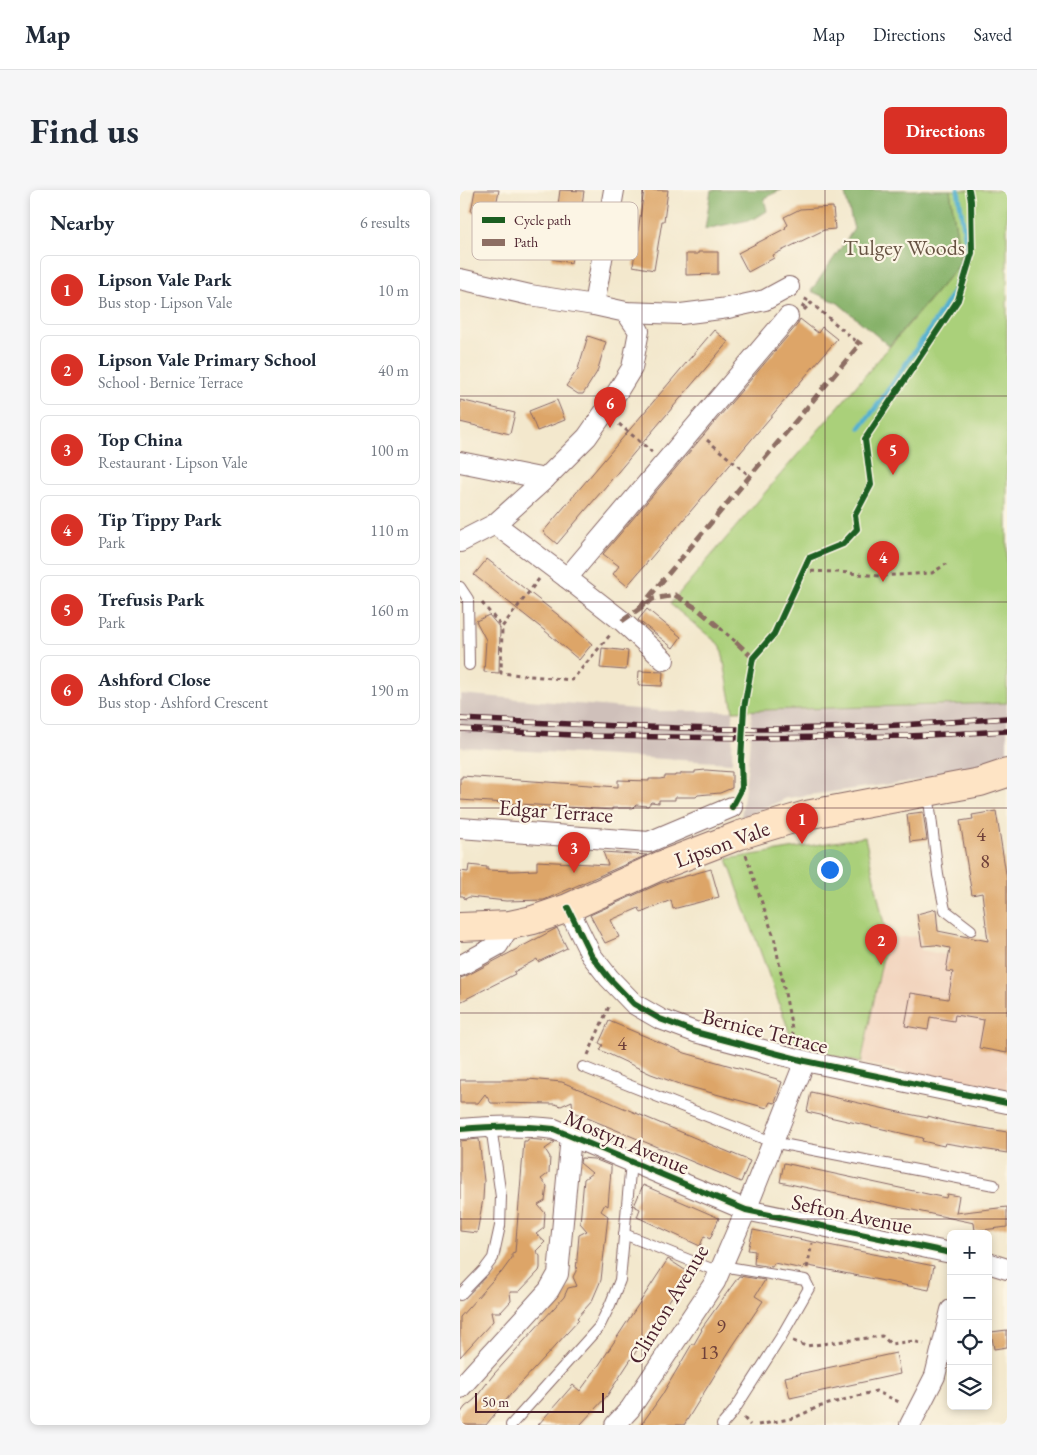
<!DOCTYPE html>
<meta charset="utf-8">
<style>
:root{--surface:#fff;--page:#f6f6f7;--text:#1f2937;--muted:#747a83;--line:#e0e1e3;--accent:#d93025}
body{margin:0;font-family:"EB Garamond",serif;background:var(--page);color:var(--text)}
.controls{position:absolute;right:15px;bottom:15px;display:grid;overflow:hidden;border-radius:8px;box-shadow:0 2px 8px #0003}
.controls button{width:45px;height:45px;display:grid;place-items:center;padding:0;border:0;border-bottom:1px solid var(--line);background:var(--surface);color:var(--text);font:25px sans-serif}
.scale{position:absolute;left:15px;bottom:12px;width:129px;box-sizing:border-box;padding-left:5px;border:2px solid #4a1f2b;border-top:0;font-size:14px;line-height:18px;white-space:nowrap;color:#4a1f2b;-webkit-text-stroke:4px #fcf5e5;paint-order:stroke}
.you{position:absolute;left:369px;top:679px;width:18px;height:18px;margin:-12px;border:4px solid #fff;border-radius:50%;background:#1a73e8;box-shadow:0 0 0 8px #1a73e833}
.badge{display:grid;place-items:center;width:32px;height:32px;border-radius:50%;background:var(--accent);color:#fff;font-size:16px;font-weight:700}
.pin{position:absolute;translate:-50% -41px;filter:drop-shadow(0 1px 2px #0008)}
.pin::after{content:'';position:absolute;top:26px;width:18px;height:15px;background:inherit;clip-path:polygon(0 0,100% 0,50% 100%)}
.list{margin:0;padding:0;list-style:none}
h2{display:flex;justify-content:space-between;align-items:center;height:65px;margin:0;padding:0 20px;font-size:21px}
h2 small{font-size:16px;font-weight:400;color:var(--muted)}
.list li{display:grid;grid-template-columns:32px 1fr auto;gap:15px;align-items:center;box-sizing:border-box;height:70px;margin:0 10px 10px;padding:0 10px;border:1px solid var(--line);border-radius:8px}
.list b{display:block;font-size:19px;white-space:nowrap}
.list p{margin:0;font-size:16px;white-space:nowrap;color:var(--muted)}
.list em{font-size:16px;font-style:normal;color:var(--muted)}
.icon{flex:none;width:28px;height:28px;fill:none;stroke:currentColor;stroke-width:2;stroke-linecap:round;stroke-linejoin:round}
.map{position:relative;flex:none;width:547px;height:1235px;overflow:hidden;border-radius:8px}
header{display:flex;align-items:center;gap:30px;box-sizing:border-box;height:70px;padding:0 25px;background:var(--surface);border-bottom:1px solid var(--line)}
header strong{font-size:24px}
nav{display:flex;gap:28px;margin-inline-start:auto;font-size:18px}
.intro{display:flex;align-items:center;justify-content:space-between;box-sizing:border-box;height:120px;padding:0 30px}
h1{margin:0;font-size:35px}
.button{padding:12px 22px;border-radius:8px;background:var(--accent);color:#fff;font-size:18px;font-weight:700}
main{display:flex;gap:30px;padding:0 30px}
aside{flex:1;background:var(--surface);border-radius:8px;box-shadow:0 2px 8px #0003}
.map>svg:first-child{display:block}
</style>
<header>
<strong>Map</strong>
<nav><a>Map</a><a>Directions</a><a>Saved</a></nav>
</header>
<div class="intro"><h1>Find us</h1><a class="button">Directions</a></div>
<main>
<aside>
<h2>Nearby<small>6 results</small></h2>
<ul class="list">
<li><span class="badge">1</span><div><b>Lipson Vale Park</b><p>Bus stop · Lipson Vale</p></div><em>10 m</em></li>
<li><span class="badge">2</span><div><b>Lipson Vale Primary School</b><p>School · Bernice Terrace</p></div><em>40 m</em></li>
<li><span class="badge">3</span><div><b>Top China</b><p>Restaurant · Lipson Vale</p></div><em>100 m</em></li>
<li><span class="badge">4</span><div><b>Tip Tippy Park</b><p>Park</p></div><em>110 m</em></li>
<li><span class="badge">5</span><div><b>Trefusis Park</b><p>Park</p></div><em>160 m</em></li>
<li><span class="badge">6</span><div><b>Ashford Close</b><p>Bus stop · Ashford Crescent</p></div><em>190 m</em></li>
</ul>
</aside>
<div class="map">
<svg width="547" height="1235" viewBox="0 0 547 1235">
<rect width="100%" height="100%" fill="#fcf5e5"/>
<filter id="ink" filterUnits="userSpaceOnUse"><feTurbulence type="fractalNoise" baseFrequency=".02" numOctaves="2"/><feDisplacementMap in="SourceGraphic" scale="10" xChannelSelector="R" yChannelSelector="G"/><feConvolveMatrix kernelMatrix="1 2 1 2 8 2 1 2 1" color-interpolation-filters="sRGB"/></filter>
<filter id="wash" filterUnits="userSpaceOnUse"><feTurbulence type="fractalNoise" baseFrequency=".0096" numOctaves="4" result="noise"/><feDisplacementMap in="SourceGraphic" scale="20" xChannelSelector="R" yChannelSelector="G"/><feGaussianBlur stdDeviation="1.12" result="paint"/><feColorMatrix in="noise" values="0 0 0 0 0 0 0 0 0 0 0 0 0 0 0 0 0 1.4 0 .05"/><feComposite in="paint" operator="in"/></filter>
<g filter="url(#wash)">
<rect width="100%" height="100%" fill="#f3e8cd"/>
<!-- built -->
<polygon fill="#f2d4be" points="405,647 428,748 460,746 461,760 547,777 547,902 401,873 334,855 267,669"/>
<!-- industrial -->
<g fill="#cfc0ba">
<polygon points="0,504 200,521 273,521 272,573 0,557"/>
<polygon points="547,513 547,570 525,581 327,608 281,628 288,574 292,521"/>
</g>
<!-- green -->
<g fill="#aad07a" stroke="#7a7852">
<polygon points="490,0 547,0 547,513 273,521 261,456 210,414 501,73"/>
<polygon points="405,647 427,748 401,873 334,855 267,669"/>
</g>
<!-- forest -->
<g fill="#87b26a" stroke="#68684a">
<polygon points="251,0 321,0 304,8 307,21 294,29 245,39"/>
<polygon points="384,0 490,0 501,73 429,156 378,113 351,101 394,39"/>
</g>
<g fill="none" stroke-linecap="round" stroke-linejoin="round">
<!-- stream -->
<polyline stroke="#52b0d0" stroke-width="5" points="400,238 420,212 470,139 494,101 507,59 498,0"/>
</g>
<g id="blocks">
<!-- building -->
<g fill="#dda567">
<polygon points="15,0 39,0 34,26 11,22"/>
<polygon points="100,0 124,1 119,34 118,34 111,73 92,69 98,31 96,30"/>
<polygon points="184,0 208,0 204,31 202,31 194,80 173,76"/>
<polygon points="373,17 375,39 364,40 313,65 314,68 288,82 278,63 326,38 325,37 328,35 324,27 340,19"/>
<polygon points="238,62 258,62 258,84 226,85 226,64 238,64"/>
<polygon points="340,129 358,143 362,137 377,149 167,396 153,384 159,376 143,364 337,135"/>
<polygon points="254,140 268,152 97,354 83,342"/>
<polygon points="128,146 146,152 137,182 123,204 118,204 106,196 118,179"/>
<polygon points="0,210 55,223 50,244 0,232"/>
<polygon points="97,210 105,230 77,241 69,221"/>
<polygon points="27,369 97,424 132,454 119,470 84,440 14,385"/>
<polygon points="187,419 221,447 213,458 178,430"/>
<polygon points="29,425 40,438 39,483 24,482 26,450 16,431"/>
<polygon points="142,458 168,461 166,480 140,478"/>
<polygon points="179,481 203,482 202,496 178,495"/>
<polygon points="246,580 272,582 272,598 260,603 238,605 236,607 215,607 215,610 199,610 199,613 191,612 188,616 176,615 173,618 152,618 152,620 0,610 0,588 2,588 2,586 158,597 158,590 189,591 189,589 200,589 205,588 205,586 215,586 215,585 221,585 221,583 235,583 235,581"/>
<polygon points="536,621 547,690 547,863 519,858 524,830 495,825 494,831 470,827 468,840 445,836 451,803 488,809 493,782 486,781 490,758 475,755 462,756 457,724 476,719 478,741 528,751 522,703 512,705 500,631 513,629 512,625"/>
<polygon points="463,622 467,650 450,652 447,624"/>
<polygon points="143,662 187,665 84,710 46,711 9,707 5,709 3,706 0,706 0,681 8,682 9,675 27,677 27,680 52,681 77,680 77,671 148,675"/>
<polygon points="251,679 259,707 213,719 211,710 181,723 179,718 151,730 159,747 145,753 130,725 201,693"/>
<polygon points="97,738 107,758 78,772 77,769 54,782 55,784 0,812 0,788 6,786"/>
<polygon points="149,831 225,863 317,889 317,890 322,892 315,913 310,912 307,918 219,894 191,884 140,860 143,855 139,853"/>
<polygon points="68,889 102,892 290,971 281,992 113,922 112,911 101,916 95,914 31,913 25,904 18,913 0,913 0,890 68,890"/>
<polygon points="351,902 434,921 468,928 468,926 489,932 547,942 547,963 485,953 484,956 462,951 463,948 347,922"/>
<polygon points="19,949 24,991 23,1009 17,1043 0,1041 0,951"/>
<polygon points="68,949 91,951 95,952 85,959 90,967 89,983 81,989 87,996 85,1011 78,1015 85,1023 84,1038 76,1044 85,1052 76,1061 80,1066 80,1078 79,1081 59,1102 50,1102 51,1111 41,1122 31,1122 33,1131 0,1167 0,1127 40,1082 41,1083 52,1068 52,1063 55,1062 64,951 68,951"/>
<polygon points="121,968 134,969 151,976 151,980 148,1016 145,1014 141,1021 148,1026 141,1090 132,1111 117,1128 119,1130 51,1204 26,1235 0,1235 0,1224 5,1217 14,1210 34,1184 104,1107 108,1098 117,1096 113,1087 116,1081 119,1045 127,1041 120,1033 124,989 132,983 120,973"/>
<polygon points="324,973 486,1008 487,1004 499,1006 496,1023 547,1017 547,1037 515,1041 514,1033 320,992"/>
<polygon points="183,995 259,1028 250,1049 244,1046 240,1056 177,1027 180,1019 174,1016"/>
<polygon points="293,1040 474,1076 469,1100 344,1075 343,1079 314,1073 312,1077 294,1074 295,1061 288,1060"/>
<polygon points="208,1069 228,1082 147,1206 120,1235 78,1235 113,1195 120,1201 139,1175"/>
<polygon points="279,1086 305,1090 295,1106 303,1111 272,1157 224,1235 181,1235 202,1205 232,1154 234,1154 242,1140 241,1139"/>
<polygon points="547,1140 547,1157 534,1159 531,1142"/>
<polygon points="436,1163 440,1184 330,1208 325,1187"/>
</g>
</g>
</g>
<g filter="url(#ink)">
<use href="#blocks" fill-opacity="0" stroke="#856564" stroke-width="1"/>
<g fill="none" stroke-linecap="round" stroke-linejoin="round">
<!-- service casing -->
<g stroke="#856564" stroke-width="12">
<g id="service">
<polyline points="0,397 8,409 9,475"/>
<polyline points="468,602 478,685 485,720 511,740"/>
<polyline points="123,877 312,952 534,995"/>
<polyline points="164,1044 259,1082"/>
<polyline points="0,1105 24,1080 33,1068 40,1036 41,1007 31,936"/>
<polyline points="51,1235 139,1137 150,1115 160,1090 171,972"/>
<polyline points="262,1235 273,1222 321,1147 349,1098 345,1090 262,1076"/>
</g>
</g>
<!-- minor casing -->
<g stroke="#856564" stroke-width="22">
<g id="minor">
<polyline points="0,89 70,105 134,115 166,122 221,124 268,118 305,110 329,97"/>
<polyline points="134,115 154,0"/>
<polyline points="0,272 85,289"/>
<polyline points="35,334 107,388 162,431 204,470"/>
<polyline points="0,352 35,334 85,289 127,247 148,217 172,178 179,141 166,122"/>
<polyline points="107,388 328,127"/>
<polyline points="0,638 189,652 272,617"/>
<polyline points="108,718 131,765 149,788 174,814 200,829 235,842 345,871 547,913"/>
<polyline points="0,776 38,755 50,735"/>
<path d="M0,939C32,936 62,935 94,939L286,1020L491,1063"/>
<polyline points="528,1073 547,1079"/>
<polyline points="0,1198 89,1100 98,1084 111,946"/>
<polyline points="155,1235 170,1219 255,1092 286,1020 345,871"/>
<polyline points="450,1235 475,1186 491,1120"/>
</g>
</g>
<!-- secondary casing -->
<g stroke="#856564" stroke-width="30">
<polyline id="secondary" points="0,737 50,735 73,730 108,718 202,675 280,645 346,625 520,592 547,583"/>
</g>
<!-- path -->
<g stroke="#856564" stroke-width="3" stroke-dasharray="4 4" stroke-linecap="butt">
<polyline points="342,118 347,110 343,108"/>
<polyline points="344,120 351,113 396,151"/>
<polyline points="159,234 192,262"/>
<polyline points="247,250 290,286"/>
<polyline points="343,381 379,382 419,386 472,383 486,374"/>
<polyline points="79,389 42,437 41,483 112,490 150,445"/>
<polyline points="22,413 42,437"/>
<polyline points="260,438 276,452"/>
<polyline points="286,665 295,693 314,747 334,849"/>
<polyline points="128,865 150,814"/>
<polyline points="347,1078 352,1053"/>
<polyline points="333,1151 346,1156 422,1146 431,1154 453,1151 464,1154"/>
<polyline points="284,1228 290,1235"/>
<polyline points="298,1235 334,1228 358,1217 416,1201 441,1213"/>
</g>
<!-- service -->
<use href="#service" stroke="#fff" stroke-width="10"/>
<!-- minor -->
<use href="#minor" stroke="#fff" stroke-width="20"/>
<!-- secondary -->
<use href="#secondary" stroke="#fee4c5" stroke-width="28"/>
<!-- rail casing -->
<g stroke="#4a1f2b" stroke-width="5.5">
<g id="rail">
<path d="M0,529C90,533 180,538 270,539C362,540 455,535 547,528"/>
<polyline points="0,539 131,546 292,548 449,546 547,541"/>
</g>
</g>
<!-- rail -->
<use href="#rail" stroke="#fcf5e5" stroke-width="4" stroke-dasharray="11" stroke-linecap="butt"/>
<!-- quiet -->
<g stroke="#8d6e63" stroke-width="5" stroke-dasharray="10 5" stroke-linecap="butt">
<polyline points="179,419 400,154 396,151"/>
<polyline points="162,431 193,409 215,405 238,419 260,438"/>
<polyline points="276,452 293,468"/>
</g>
<!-- cycleway casing -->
<g stroke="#fcf5e5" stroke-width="9">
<g id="cycleway">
<polyline points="272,617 282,598 281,570 284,518 293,468 314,444 349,368 383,354 397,339 395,325 411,295 405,249 498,110 512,63 511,11 509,0"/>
<polyline points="108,718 131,765 149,788 174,814 200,829 235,842 345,871 547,913"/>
<path d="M0,939C32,936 62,935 94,939L286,1020L491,1063"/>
</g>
</g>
<!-- cycleway -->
<use href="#cycleway" stroke="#1b5e20" stroke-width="6"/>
</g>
</g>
<!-- grid -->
<path fill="none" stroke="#4a1f2b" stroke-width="1" stroke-opacity="0.55" d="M182,0V1235M365,0V1235M0,206H547M0,412H547M0,618H547M0,823H547M0,1029H547"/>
<g text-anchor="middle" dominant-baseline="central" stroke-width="4.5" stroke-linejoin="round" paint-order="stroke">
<!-- number labels -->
<g font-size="20" fill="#6f403a">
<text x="521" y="644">4</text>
<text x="525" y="671">8</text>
<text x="162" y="853">4</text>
<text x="261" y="1136">9</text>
<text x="249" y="1162">13</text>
</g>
<!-- park labels -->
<g font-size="22" fill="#675443" stroke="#fcf5e5">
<text x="444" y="57">Tulgey Woods</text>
</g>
<!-- street labels -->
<g font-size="22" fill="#4a1f2b" stroke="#fcf5e5">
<text transform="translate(96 621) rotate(4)">Edgar Terrace</text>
<text transform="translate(262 654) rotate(-20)">Lipson Vale</text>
<text transform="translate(305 841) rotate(14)">Bernice Terrace</text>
<text transform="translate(167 952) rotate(23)">Mostyn Avenue</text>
<text transform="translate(392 1024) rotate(12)">Sefton Avenue</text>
<text transform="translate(208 1114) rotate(-59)">Clinton Avenue</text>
</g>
</g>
<!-- legend -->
<rect x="12" y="12" width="166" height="58" rx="8" fill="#fcf5e5" stroke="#c7b5ad" stroke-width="1"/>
<rect x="22" y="27" width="23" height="6" fill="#1b5e20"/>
<rect x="22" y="49" width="23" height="7" fill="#8d6e63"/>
<g font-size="14" fill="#4a1f2b">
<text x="54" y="35">Cycle path</text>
<text x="54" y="57">Path</text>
</g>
</svg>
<div class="controls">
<button>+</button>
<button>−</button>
<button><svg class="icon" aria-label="locate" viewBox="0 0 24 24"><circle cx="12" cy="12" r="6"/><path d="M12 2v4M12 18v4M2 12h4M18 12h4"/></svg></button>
<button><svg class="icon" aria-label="layers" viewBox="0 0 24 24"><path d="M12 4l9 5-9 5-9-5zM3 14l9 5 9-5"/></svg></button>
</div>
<div class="scale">50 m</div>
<div class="you"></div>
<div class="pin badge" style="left:342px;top:654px">1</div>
<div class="pin badge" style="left:421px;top:775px">2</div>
<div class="pin badge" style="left:114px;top:683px">3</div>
<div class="pin badge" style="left:423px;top:392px">4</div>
<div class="pin badge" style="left:433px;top:285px">5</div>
<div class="pin badge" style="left:150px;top:238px">6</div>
</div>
</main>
